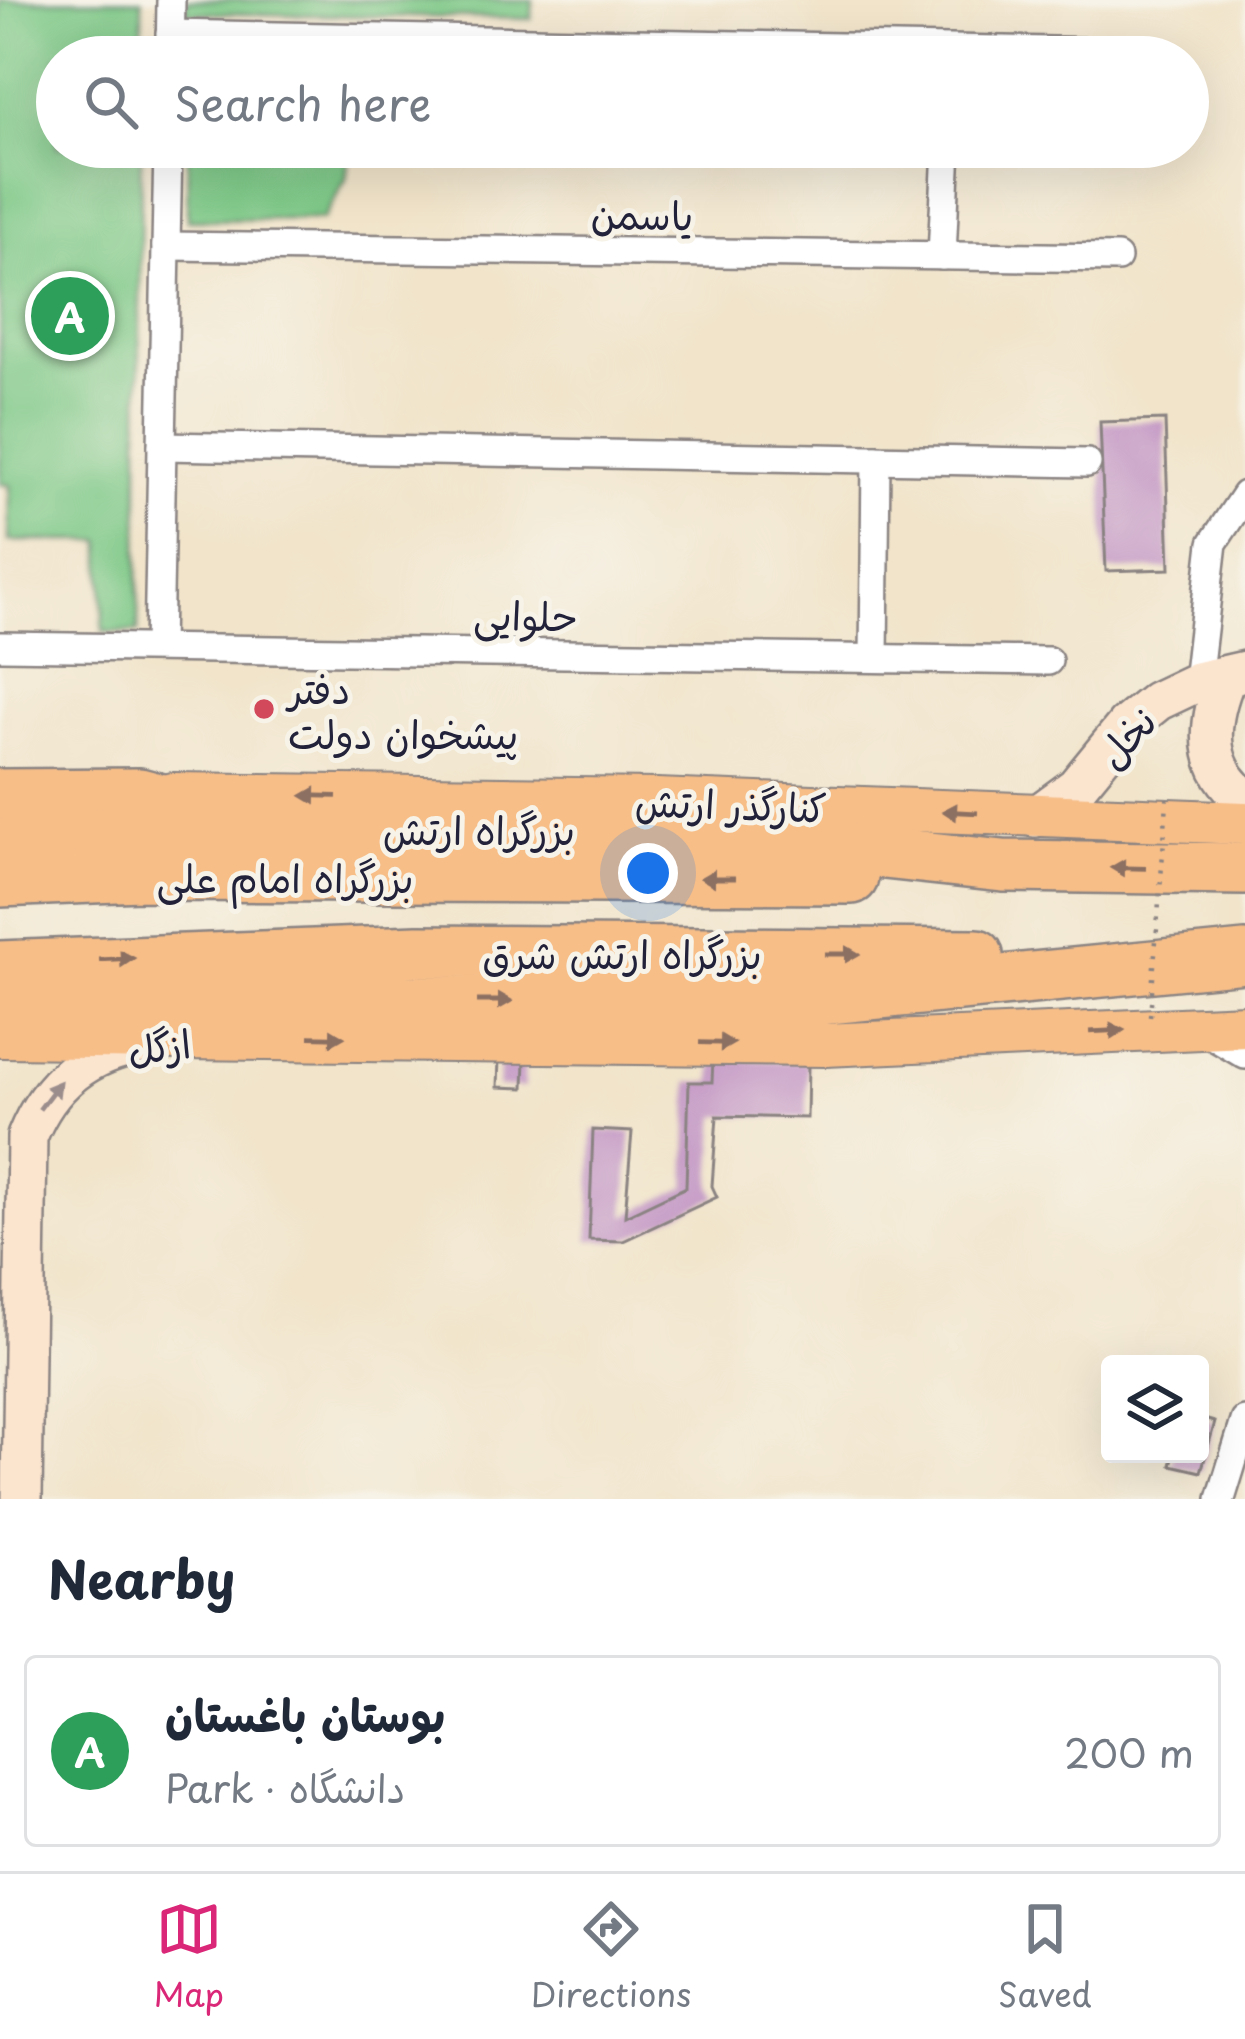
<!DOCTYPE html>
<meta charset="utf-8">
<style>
:root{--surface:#fff;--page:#f6f6f7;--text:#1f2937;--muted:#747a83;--line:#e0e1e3;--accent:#db2777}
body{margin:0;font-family:"Playpen Sans","Playpen Sans Arabic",sans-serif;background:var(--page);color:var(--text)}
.controls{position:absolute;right:36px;bottom:36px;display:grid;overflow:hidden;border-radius:12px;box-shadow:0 12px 48px #0002}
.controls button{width:108px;height:108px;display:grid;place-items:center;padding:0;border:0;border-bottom:3px solid var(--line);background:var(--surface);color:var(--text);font:60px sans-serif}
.you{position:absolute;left:648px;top:873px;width:42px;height:42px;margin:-30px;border:9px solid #fff;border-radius:50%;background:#1a73e8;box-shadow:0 0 0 18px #1a73e833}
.badge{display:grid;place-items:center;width:78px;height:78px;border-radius:50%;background:var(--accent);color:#fff;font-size:39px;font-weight:700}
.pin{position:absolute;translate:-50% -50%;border:6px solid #fff;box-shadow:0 3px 12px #0006}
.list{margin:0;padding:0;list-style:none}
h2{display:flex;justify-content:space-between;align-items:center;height:156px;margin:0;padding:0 48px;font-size:51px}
h2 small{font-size:39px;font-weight:400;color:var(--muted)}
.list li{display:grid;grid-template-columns:78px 1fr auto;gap:36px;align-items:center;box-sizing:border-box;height:192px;margin:0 24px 24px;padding:0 24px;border:3px solid var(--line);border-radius:12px}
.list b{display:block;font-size:45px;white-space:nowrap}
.list p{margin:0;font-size:39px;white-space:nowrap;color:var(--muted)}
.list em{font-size:39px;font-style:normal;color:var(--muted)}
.icon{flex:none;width:66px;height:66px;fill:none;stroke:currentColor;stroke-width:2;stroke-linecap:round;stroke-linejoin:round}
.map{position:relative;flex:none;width:1245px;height:1499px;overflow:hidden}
.search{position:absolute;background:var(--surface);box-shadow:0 12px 48px #0002;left:36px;right:36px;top:36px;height:132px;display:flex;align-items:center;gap:30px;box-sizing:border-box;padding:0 42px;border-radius:66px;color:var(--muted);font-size:45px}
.sheet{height:372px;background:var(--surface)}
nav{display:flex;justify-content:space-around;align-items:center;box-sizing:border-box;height:168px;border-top:3px solid var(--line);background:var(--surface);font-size:33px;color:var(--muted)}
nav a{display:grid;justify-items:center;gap:6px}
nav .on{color:var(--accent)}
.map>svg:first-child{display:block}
</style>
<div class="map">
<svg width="1245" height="1499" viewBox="0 0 1245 1499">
<rect width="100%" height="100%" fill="#f7f3e8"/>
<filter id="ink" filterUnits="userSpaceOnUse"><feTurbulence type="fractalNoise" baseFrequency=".00833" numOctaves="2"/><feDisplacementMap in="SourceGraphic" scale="24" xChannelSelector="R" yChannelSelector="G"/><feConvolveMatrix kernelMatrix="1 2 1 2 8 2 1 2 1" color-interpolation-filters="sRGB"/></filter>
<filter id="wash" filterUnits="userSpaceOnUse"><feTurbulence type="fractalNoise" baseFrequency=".004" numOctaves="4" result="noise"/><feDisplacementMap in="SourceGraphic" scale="48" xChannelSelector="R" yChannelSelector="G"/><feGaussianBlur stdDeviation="2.7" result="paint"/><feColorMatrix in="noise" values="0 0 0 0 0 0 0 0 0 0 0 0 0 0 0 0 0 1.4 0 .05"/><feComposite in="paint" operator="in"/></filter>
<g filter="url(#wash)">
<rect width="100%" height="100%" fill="#f1e4ca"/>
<!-- green -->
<g fill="#7ac785" stroke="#4e7460" stroke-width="3">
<polygon points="0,0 142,0 142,57 57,57 57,147 141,147 138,632 103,632 102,541 9,541 10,485 0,484"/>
<polygon points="187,0 533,0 532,19 186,13"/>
<polygon points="191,42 414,49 414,57 190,57"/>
<polygon points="188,147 350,147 346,179 323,219 187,220"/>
</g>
<g id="blocks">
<!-- building -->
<g fill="#c295c4">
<polygon points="1165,420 1170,569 1106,571 1100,422"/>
<polygon points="499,1058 525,1059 524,1088 498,1087"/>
<polygon points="713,1059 808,1062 807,1118 717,1116 712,1186 717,1197 623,1241 589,1240 593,1130 632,1132 625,1216 686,1187 689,1082 712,1082"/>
<polygon points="1200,1418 1215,1422 1201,1472 1171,1465 1174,1454 1200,1454"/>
</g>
</g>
</g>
<g filter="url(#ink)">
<use href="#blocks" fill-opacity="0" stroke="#8a8382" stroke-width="3"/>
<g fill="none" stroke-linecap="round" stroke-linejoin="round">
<!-- street casing -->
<g stroke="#8a8382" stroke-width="32">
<g id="street">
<polyline points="170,34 1155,53"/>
<polyline points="170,57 171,0"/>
<polyline points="166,246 1117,258"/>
<polyline points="942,256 947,147"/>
<polyline points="162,446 1087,463"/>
<polyline points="0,646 1048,661"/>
<polyline points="158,647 168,147"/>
<polyline points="874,658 876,459"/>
<polyline points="1197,682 1213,543 1245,495"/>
<polyline points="1201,1029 1245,1055"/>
<polyline points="1221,1499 1245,1421"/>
</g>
</g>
<!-- secondary casing -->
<g stroke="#8a8382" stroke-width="44">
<g id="secondary">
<path d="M1226,677C1208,720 1202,766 1245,798"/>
<polyline points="1035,817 1076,787 1126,726 1157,701 1197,682 1245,671"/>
<path d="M22,1499L27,1137C49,1082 87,1052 145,1043"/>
</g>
</g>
<!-- primary casing -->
<g stroke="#8a8382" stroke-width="46">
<g id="primary">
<polyline points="173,794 657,800 1245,823"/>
<polyline points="0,1036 825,1045 1245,1026"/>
</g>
</g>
<!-- highway casing -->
<g stroke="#8a8382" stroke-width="56">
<g id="highway">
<polyline points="0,795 139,794 207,812"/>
<polyline points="0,844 120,831 265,827 675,830 1003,866 1245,869"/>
<polyline points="0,881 140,875 852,878"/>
<polyline points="0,967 418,951 977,955"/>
<polyline points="0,1005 818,999 1245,957"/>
</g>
</g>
<!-- street -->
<use href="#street" stroke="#fff" stroke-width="27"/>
<!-- secondary -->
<use href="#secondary" stroke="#fce5cf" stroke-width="39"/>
<!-- primary -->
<use href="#primary" stroke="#f7be88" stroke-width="42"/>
<!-- highway -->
<use href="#highway" stroke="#f7be88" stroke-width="51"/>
<!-- path-bridge -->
<polyline stroke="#8a8382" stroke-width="4.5" stroke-dasharray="3 9" stroke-linecap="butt" points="1150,1016 1168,790"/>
</g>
<!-- one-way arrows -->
<defs><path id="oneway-solid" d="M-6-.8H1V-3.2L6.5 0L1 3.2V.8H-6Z" transform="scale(3)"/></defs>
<g fill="#8c7062">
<use href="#oneway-solid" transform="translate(319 796) rotate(-179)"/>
<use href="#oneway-solid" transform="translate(960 812) rotate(-177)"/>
<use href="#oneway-solid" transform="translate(1128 868) rotate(-179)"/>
<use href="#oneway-solid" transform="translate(718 878) rotate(-180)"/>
<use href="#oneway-solid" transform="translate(842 954)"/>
<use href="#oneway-solid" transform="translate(117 959) rotate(-3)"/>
<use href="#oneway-solid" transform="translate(495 1001)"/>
<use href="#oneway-solid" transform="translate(1107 1031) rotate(-3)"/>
<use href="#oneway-solid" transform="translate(327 1037) rotate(1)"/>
<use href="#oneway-solid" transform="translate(717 1043) rotate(1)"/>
</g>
<use fill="#9a8d8c" href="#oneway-solid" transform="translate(50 1095) rotate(-53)"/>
</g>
<!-- markers -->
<circle fill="#d1495b" stroke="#f7f3e8" stroke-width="4.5" cx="264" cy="709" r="12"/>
<g text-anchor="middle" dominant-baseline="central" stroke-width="10" stroke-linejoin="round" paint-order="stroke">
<!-- street labels -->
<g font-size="39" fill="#22223b" stroke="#f7f3e8">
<text transform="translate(642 213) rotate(1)">یاسمن</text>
<text transform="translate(525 614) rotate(1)">حلوایی</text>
<text transform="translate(1125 736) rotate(-46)">نخل</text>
<text transform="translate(731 803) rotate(2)">کنارگذر ارتش</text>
<text x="479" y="828">بزرگراه ارتش</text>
<text x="285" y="876">بزرگراه امام علی</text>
<text x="622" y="952">بزرگراه ارتش شرق</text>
<text transform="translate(159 1045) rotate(-7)">ازگل</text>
</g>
<!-- poi labels -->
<g font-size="39" fill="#22223b" stroke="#f7f3e8" text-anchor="start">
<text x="288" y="687">دفتر<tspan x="288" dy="45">پیشخوان دولت</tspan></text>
</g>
</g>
</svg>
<div class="controls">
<button><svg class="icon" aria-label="layers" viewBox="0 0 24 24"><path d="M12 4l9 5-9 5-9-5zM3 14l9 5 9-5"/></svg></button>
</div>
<div class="you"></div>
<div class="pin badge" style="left:70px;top:316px;background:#2e9e5b">A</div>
<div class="search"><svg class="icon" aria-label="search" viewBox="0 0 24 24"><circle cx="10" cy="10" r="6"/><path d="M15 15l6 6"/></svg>Search here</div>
</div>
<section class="sheet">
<h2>Nearby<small></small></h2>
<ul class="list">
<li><span class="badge" style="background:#2e9e5b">A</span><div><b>بوستان باغستان</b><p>Park · دانشگاه</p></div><em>200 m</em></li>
</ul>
</section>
<nav>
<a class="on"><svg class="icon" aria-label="map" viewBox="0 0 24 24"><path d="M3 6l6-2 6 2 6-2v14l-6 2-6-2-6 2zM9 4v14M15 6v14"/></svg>Map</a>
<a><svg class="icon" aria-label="directions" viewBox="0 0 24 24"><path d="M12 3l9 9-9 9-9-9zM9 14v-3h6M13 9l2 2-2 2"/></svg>Directions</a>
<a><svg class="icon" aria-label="saved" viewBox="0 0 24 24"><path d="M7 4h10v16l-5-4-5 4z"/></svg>Saved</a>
</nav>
